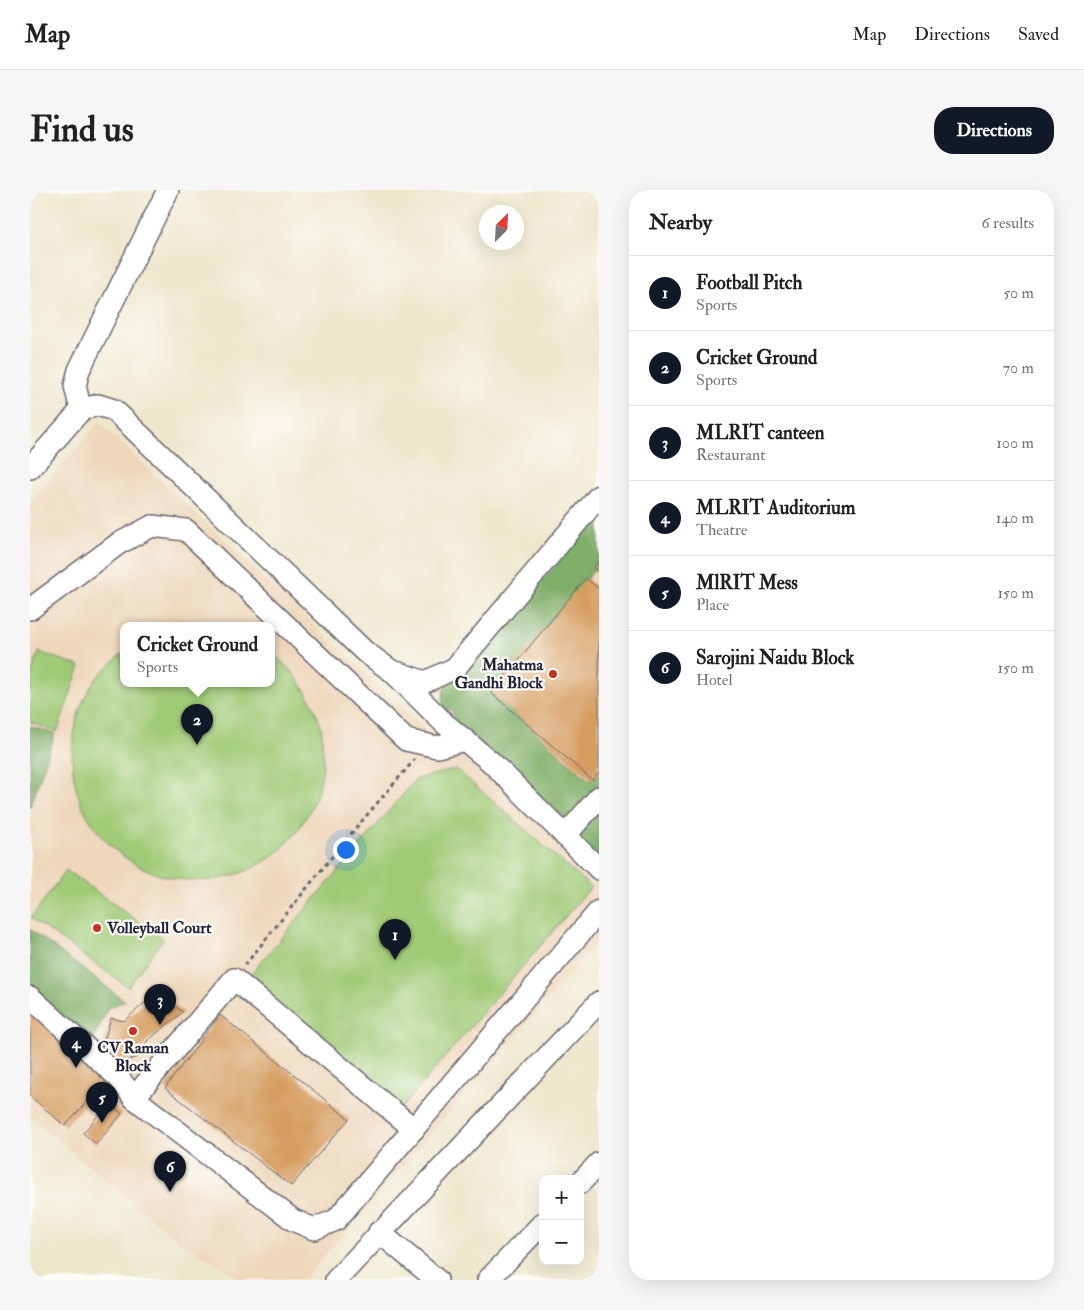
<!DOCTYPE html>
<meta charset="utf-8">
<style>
:root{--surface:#fff;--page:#f6f6f6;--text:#202124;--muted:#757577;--line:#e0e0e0;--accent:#111827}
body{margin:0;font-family:"IM FELL Double Pica",serif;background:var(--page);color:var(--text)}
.controls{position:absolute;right:15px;bottom:15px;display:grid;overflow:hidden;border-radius:10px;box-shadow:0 5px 20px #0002}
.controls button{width:45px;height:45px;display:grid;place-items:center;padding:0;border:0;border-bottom:1px solid var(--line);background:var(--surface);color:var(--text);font:25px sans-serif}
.compass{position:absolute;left:449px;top:15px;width:45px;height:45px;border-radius:50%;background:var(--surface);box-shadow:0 5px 20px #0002;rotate:24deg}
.you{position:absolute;left:315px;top:659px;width:18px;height:18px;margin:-12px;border:4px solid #fff;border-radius:50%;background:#1a73e8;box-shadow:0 0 0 8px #1a73e833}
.badge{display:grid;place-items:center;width:32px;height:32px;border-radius:50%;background:var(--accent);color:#fff;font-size:16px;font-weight:700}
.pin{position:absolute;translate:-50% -41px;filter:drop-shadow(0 1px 2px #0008)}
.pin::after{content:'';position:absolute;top:26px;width:18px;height:15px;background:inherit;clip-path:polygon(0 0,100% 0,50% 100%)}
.popup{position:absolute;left:90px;top:432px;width:155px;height:65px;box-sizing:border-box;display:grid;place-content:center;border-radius:10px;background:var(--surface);filter:drop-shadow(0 1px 4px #0005);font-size:16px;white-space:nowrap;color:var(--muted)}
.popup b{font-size:19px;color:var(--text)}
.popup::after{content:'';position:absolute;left:50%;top:100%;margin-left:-10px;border:10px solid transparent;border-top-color:var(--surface)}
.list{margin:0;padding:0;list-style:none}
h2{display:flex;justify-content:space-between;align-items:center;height:65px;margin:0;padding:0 20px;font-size:21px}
h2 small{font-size:16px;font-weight:400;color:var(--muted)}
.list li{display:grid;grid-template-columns:32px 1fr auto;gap:15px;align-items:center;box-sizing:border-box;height:75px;padding:0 20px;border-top:1px solid var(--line)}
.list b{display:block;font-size:19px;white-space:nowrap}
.list p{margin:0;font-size:16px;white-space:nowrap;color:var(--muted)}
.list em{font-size:16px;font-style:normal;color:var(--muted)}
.map{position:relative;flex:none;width:569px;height:1090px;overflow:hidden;border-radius:20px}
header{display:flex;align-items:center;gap:30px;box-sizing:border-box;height:70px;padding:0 25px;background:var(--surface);border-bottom:1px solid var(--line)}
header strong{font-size:24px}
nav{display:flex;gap:28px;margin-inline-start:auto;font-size:18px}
.intro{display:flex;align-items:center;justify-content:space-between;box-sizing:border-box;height:120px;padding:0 30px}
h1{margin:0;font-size:35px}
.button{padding:12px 22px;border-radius:20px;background:var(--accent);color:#fff;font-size:18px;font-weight:700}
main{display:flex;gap:30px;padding:0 30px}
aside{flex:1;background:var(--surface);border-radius:20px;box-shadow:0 5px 20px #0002}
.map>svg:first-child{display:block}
</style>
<header>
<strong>Map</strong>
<nav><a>Map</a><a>Directions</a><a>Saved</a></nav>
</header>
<div class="intro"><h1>Find us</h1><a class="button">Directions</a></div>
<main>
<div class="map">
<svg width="569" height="1090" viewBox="0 0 569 1090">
<rect width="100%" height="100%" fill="#fdfcf7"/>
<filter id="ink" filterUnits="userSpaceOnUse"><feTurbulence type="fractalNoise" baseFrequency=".02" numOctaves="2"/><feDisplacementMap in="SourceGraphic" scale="10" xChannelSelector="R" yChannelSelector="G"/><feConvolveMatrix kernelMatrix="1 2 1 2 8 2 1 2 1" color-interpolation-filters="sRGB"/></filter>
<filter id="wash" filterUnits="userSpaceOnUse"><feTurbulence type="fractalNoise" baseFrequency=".0096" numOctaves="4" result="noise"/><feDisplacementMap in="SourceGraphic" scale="20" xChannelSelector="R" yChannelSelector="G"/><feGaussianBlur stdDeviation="1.12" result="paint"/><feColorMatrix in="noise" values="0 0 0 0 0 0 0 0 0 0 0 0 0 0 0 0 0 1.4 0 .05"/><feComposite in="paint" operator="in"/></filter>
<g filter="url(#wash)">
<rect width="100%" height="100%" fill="#ede7cc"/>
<!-- built -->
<path fill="#eed7bb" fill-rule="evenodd" d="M69,232L399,543L569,339V750L274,1090H212L148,1050L0,927V312ZM93,436H241V494H93Z"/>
<!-- green -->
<g fill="#9fca76" stroke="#607658">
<polygon points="9,462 50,476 27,542 0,532 0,488"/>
<path d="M92,463L93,494H241V464C265,478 283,510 291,537C293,545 292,555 293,563C294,592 284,617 268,640C253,662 230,677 205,685C120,711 33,643 43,553C45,532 51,510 63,493C71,482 83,473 92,463Z"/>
<polygon points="426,579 561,697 372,917 214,792 386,589"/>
<polygon points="36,680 133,749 98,797 1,728"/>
</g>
<!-- forest -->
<g fill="#7fae67" stroke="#506851">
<polygon points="569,328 569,374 461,503 560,591 569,582 569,598 539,632 426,531 421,520 412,518 414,498"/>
<polygon points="0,536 25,544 0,617"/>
<polygon points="569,620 569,672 549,650 554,638"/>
<polygon points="0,739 95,811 78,818 62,853 0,795"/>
</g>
<g id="blocks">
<!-- building -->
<g fill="#d69d60">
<polygon points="569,371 569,383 563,378"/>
<polygon points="556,388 569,399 569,583 562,590 461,503"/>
<polygon points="131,807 153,822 117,851 108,867 94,871 70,863 81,828 94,831 118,810 124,813"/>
<polygon points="0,812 82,884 35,936 0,906"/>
<polygon points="190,825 319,929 261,996 135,898"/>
<polygon points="79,913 92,924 66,954 53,943"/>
</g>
</g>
</g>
<g filter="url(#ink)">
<use href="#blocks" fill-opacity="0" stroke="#69676e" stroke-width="1"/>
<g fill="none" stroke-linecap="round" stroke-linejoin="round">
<!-- minor casing -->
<g stroke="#69676e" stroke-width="24">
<g id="minor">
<polyline points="51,220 45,196 49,180 138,0"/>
<polyline points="0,278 51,220 68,215 84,220 334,461 363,482 414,533 461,572 569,679"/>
<polyline points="0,419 88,354 122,336 156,340 376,550 407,557 435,550"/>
<polyline points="366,482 395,492 425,478 569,306"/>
<polyline points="535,646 569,607"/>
<polyline points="0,807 88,887 104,908 263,1030 284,1039 306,1030 569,721"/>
<polyline points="104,908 204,789 384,939"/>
<polyline points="550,993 569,973"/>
<polyline points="349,1042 407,1090"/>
<polyline points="306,1090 569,812"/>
<polyline points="458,1090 513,1033"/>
</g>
</g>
<!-- path -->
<polyline stroke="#69676e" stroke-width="3" stroke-dasharray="4 4" stroke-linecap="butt" points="215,775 313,653 385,569"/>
<!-- minor -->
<use href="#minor" stroke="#fff" stroke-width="21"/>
</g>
</g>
<!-- markers -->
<g fill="#c8321e" stroke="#fdfcf7" stroke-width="2">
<circle cx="523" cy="484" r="5"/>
<circle cx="67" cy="738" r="5"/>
<circle cx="103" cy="841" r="5"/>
</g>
<g text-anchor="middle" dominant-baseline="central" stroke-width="4.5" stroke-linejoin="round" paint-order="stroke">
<!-- poi labels -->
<g font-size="16" font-weight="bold" fill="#22223b" stroke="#fdfcf7" text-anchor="end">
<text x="513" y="475">Mahatma<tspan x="513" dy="18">Gandhi Block</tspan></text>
<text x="77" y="738" text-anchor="start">Volleyball Court</text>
<text x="103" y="858" text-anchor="middle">CV Raman<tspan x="103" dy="18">Block</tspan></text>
</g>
</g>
</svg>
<div class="controls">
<button>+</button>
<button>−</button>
</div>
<svg class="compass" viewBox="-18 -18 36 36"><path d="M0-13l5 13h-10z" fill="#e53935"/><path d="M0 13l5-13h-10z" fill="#757577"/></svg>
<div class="you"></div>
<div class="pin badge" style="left:365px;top:770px">1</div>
<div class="pin badge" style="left:167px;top:555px">2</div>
<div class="popup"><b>Cricket Ground</b>Sports</div>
<div class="pin badge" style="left:130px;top:835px">3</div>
<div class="pin badge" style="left:46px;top:878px">4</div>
<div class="pin badge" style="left:72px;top:933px">5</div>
<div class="pin badge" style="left:140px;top:1002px">6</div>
</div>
<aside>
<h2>Nearby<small>6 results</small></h2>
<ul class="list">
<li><span class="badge">1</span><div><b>Football Pitch</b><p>Sports</p></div><em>50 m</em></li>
<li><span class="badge">2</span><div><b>Cricket Ground</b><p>Sports</p></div><em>70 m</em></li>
<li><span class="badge">3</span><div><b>MLRIT canteen</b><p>Restaurant</p></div><em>100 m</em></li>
<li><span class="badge">4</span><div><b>MLRIT Auditorium</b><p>Theatre</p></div><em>140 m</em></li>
<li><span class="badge">5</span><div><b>MlRIT Mess</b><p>Place</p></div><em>150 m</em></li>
<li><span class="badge">6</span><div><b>Sarojini Naidu Block</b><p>Hotel</p></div><em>150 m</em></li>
</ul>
</aside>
</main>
